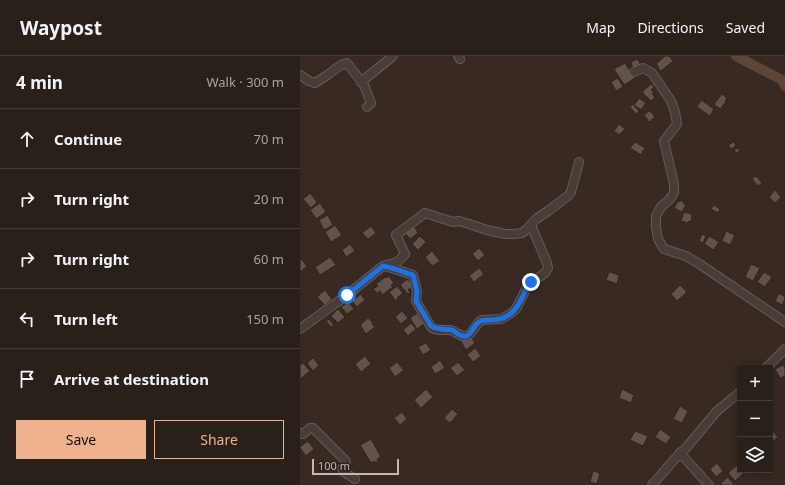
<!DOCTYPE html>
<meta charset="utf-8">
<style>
:root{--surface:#2a201a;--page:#322823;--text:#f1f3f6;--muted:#a5a3a2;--line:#463e39;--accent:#efb18c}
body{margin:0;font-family:"Noto Sans",sans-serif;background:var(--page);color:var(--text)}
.controls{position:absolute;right:12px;bottom:12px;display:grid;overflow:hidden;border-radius:0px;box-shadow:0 2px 10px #0003}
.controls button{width:36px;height:36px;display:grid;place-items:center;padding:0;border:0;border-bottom:1px solid var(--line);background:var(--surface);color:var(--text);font:20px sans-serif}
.scale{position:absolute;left:12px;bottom:10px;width:87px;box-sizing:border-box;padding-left:4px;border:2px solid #c4b8b2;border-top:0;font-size:11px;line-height:14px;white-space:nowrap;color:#c4b8b2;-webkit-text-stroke:3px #2d221c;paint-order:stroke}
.stop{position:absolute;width:12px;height:12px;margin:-9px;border:3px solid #1a73e8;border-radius:50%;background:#fff}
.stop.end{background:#1a73e8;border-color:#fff;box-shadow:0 1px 4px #0008}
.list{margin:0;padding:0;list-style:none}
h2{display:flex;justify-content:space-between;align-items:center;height:52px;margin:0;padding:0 16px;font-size:17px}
h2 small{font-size:13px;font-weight:400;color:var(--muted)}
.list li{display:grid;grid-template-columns:26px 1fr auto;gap:12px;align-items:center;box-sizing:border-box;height:60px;padding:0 16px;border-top:1px solid var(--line)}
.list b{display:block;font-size:15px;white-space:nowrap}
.list em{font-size:13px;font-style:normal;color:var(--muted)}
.actions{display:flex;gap:8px;padding:12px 16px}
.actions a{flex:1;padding:9px 0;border:1px solid var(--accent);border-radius:0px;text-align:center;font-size:14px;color:var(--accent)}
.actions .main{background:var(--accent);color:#111}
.icon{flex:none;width:22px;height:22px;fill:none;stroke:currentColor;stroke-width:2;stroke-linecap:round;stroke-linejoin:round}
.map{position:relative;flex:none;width:485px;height:429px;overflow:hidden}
header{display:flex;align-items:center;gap:24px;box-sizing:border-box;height:56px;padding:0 20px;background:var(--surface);border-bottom:1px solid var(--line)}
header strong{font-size:19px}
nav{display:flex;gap:22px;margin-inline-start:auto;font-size:14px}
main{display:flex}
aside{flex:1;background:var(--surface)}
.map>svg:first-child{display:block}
</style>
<header>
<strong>Waypost</strong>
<nav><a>Map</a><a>Directions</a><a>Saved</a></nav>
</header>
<main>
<aside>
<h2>4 min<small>Walk · 300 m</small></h2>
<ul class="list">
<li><svg class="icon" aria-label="ahead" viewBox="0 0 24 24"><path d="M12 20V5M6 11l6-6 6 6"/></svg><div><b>Continue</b></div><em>70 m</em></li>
<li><svg class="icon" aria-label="right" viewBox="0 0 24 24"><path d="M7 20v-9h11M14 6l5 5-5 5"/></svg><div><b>Turn right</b></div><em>20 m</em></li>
<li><svg class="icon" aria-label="right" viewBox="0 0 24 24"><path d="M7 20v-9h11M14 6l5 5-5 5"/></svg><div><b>Turn right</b></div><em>60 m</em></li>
<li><svg class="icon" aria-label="left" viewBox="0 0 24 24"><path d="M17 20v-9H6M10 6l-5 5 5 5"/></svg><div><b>Turn left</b></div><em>150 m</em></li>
<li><svg class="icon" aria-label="arrive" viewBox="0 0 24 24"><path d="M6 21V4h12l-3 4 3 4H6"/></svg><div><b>Arrive at destination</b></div></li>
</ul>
<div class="actions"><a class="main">Save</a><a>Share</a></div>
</aside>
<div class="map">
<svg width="485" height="429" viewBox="0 0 485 429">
<rect width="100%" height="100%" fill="#382a23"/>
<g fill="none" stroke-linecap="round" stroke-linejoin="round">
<!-- river -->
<polyline stroke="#5d4538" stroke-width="10" points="436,0 482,24 485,30"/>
</g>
<!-- building -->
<g fill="#61524a" stroke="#2f241e">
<polygon points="365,0 369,0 373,5 361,15 358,12 359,11 356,8"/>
<polygon points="338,3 341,10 333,13 331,6"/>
<polygon points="325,7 335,22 324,29 314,13"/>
<polygon points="318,22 323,31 316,35 311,26"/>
<polygon points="351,28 354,31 351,34 354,36 352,38 355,41 351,45 342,36"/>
<polygon points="422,38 427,42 425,45 426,46 420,53 414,48"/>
<polygon points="339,42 346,47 341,54 334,49"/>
<polygon points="401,44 414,53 410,60 397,51"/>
<polygon points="333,48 339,55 336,58 330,51"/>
<polygon points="349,55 350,56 351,56 355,61 349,66 344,59"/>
<polygon points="319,68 325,73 319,79 314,75"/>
<polygon points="335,86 345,92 341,99 330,92"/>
<polygon points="434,86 436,90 431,93 428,89"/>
<polygon points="438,92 440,95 436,97 434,94"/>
<polygon points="456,120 462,127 458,130 452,123"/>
<polygon points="475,134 481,141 475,147 469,141"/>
<polygon points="10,137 17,146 11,152 3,143"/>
<polygon points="380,144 384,146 383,147 386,149 382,156 374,152 378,145 380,146"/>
<polygon points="20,147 26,156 16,163 10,154"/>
<polygon points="414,149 420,153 418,157 411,153"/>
<polygon points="384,156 392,158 391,160 392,161 391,166 389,165 388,167 381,165"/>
<polygon points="28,159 33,169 24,174 19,164"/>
<polygon points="35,169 42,179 31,186 25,176"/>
<polygon points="71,170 76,177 68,183 62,177"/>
<polygon points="114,170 118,177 110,183 105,177"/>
<polygon points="426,175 435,179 430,189 422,185"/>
<polygon points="402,178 406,180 403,187 399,185"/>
<polygon points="120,180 126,186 118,194 112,188"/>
<polygon points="409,180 419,186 414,194 404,188"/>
<polygon points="50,188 55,195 46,201 42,194"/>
<polygon points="179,192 185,199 178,205 172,198"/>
<polygon points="132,195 140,205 132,210 125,201"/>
<polygon points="30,201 36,209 20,219 15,211"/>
<polygon points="1,203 7,210 0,216 0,204"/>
<polygon points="451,208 460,212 453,225 445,221"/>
<polygon points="179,212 184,218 174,226 169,220"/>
<polygon points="309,216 319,219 317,228 306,224"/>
<polygon points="464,216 472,221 465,231 457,226"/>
<polygon points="89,220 94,227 91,229 93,231 82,239 80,235 77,237 73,233 78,230 76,228 85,221 86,222"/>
<polygon points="107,223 113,230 108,234 110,236 108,238 100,229"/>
<polygon points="380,229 387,236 377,245 371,238"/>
<polygon points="97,230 103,237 97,242 98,244 96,245 89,236"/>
<polygon points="25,234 32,243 25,249 17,241"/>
<polygon points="479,237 485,241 485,243 482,249 475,245"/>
<polygon points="61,238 65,244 57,251 52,245"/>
<polygon points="48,246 54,253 47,258 41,251"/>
<polygon points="38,253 45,261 38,267 31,260"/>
<polygon points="102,255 108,262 101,268 95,261"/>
<polygon points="117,257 124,268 117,273 110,262"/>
<polygon points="68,262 73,267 72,268 75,271 66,278 60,269"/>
<polygon points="29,263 34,269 31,271 26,265"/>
<polygon points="111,267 116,273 108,280 103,274"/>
<polygon points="170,279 175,287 166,294 161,286"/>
<polygon points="126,287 131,294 123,299 118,291"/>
<polygon points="175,292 181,300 173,306 167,299"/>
<polygon points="65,300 71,308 61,316 55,308"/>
<polygon points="13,302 19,309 13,315 7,307"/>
<polygon points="140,304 145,312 135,318 131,311"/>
<polygon points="97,306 104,314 95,321 89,312"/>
<polygon points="158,306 165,314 157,320 150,312"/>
<polygon points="3,307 10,315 0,323 0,309"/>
<polygon points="483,309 485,312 485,320 480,322 475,313"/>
<polygon points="126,333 133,341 121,352 114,344"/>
<polygon points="322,333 334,339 331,347 319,342"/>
<polygon points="380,350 388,355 382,367 373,363"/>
<polygon points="152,353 158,358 150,367 144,362"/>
<polygon points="102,356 107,363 100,369 94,362"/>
<polygon points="360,373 371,381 366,388 355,381"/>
<polygon points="472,374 478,381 471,387 470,385 470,375"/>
<polygon points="335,375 348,380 343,390 330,384"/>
<polygon points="71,383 81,401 77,403 78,405 75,407 74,405 71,407 60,389"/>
<polygon points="8,385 14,393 6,400 0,392 0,391"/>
<polygon points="417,407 423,415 416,421 410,413"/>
<polygon points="437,409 440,413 440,414 441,414 444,417 435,425 428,417"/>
<polygon points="293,415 300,417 297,428 290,426"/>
<polygon points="428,421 434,429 422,429 421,427"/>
</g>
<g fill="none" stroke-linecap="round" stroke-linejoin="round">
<!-- minor casing -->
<g stroke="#665b55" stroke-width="10">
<g id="minor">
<polyline points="158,0 160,3"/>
<polyline points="334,16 343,12 352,17 371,45 375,56 377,68 364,85 374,128 374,137 369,144 361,151 356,160 356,171 358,183 364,193 386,200 401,209 485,266"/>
<polyline points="0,19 9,25 15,27 26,20 41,9 47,7 64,29 71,47 67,51"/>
<polyline points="61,26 93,0"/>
<path d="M84,210C94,212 103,216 113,219L117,235L116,245L131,271L134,273L140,274H151L162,280H166L170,278L179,266L182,264L201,263L210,258L216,253L228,229L245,217L248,212L247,207L231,169"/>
<path d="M0,273L47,239L83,210C88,208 93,208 97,206C100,204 103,200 105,198L96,179L125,157L153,166L159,165L169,168L187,174L205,178H214L222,177L227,173L236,163L248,155L269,139L271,136L279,106"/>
<polyline points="466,312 485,293"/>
<polyline points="0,377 3,378 10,372 13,372 44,403 46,406 45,409 42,412 44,416 55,423"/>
<polyline points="380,397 409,429"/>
<polyline points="352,429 380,397 386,392 417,355 440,336"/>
</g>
</g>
<!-- minor -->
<use href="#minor" stroke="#483d37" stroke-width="8"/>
</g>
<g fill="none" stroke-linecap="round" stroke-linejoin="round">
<!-- route -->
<path stroke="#1a73e8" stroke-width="5" d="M47,239L83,210C94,212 103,216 113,219L117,235L116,245L131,270C139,275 144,272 152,274C155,275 159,280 163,280C165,281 167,280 168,279C173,275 175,267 181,265C186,263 194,265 199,263C216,260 222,242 228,229L231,226"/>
</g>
</svg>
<div class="controls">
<button>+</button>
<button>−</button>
<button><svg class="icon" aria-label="layers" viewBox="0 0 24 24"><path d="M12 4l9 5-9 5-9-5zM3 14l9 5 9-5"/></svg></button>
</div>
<div class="scale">100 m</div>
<div class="stop" style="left:47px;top:239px"></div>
<div class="stop end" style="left:231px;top:226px"></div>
</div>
</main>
